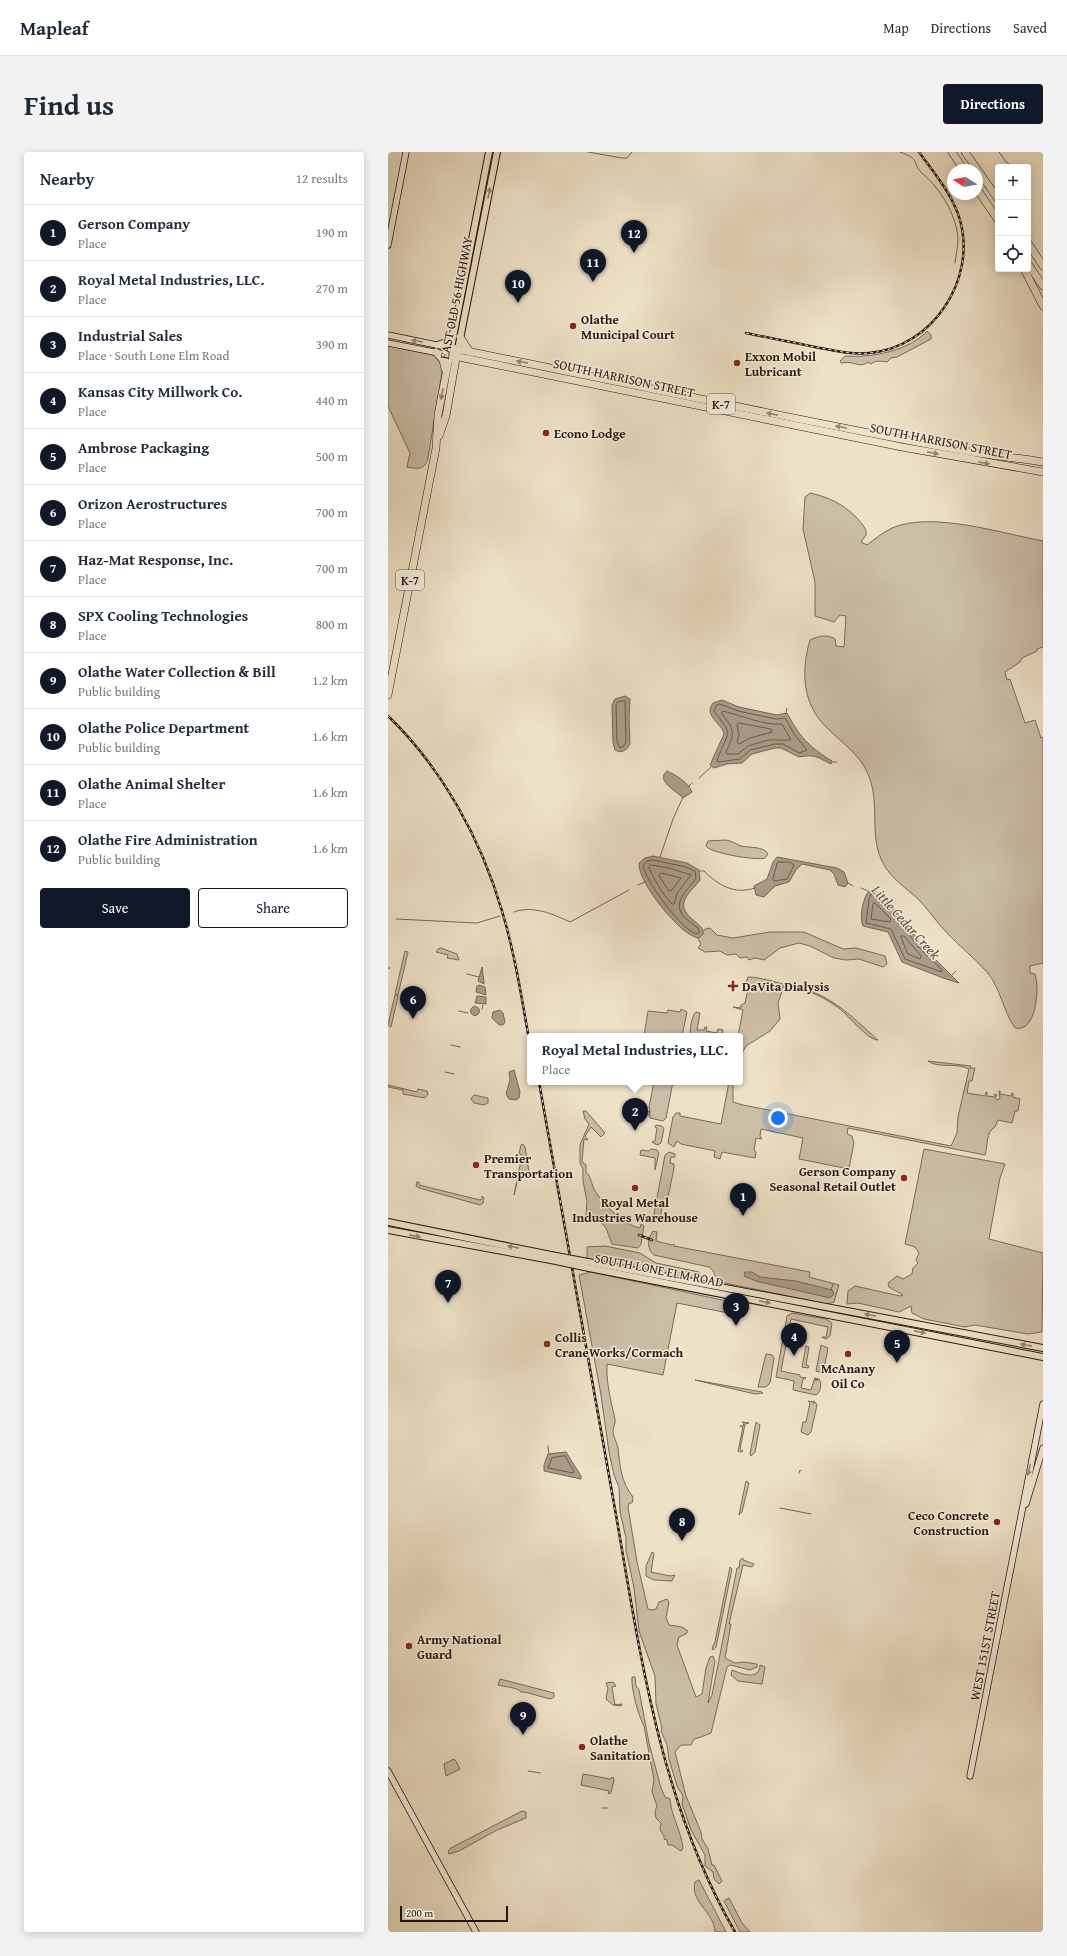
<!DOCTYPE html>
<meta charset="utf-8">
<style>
:root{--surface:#fff;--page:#f2f2f3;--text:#1f2937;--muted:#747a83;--line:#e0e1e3;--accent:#111827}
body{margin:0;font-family:"Gentium Book Plus",serif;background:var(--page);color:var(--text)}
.controls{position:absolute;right:12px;top:12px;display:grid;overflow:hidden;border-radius:4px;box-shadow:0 2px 10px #0003}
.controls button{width:36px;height:36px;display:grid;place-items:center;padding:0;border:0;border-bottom:1px solid var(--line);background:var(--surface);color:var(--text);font:20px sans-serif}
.compass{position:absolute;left:559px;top:12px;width:36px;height:36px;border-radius:50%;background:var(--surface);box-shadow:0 2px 10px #0003;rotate:281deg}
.scale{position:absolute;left:12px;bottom:10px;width:108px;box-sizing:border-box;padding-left:4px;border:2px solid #27160f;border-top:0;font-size:11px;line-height:14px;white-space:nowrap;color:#27160f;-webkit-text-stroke:3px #f3ecda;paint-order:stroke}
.you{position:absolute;left:390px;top:966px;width:14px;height:14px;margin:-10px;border:3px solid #fff;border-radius:50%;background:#1a73e8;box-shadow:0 0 0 6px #1a73e833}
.badge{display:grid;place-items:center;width:26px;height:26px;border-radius:50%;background:var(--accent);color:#fff;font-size:13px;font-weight:700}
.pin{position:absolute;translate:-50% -33px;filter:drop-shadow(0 1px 2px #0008)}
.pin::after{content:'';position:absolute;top:21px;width:14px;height:12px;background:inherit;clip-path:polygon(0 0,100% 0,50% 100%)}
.popup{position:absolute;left:139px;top:881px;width:216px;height:52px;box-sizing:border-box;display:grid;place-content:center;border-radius:4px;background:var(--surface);filter:drop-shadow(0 1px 3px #0005);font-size:13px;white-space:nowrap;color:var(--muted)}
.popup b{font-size:15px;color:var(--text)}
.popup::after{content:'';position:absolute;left:50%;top:100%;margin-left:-8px;border:8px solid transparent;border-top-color:var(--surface)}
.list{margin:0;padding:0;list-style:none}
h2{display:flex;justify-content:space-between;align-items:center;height:52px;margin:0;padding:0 16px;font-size:17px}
h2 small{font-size:13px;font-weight:400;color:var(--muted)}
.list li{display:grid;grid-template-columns:26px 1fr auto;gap:12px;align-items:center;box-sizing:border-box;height:56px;padding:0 16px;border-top:1px solid var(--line)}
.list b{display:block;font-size:15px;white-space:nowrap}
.list p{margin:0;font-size:13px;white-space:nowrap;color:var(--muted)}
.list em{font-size:13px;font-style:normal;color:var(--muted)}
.actions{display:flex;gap:8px;padding:12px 16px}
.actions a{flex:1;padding:9px 0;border:1px solid var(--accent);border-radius:4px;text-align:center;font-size:14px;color:var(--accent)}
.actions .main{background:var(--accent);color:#fff}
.icon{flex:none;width:22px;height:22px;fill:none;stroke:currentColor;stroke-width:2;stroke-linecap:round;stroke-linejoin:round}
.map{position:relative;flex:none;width:655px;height:1780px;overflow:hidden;border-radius:4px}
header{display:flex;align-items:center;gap:24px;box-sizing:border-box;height:56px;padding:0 20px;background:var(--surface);border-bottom:1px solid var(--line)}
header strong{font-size:19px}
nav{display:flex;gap:22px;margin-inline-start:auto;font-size:14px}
.intro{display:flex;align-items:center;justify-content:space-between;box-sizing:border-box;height:96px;padding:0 24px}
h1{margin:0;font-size:28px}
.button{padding:10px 18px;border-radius:4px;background:var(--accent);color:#fff;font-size:14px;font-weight:700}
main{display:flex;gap:24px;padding:0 24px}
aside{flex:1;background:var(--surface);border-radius:4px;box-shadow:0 2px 10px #0003}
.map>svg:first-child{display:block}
</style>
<header>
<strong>Mapleaf</strong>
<nav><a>Map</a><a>Directions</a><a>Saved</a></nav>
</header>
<div class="intro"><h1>Find us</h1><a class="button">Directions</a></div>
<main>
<aside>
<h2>Nearby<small>12 results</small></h2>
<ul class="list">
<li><span class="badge">1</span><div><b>Gerson Company</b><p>Place</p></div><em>190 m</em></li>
<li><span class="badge">2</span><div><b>Royal Metal Industries, LLC.</b><p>Place</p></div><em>270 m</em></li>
<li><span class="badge">3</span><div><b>Industrial Sales</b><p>Place · South Lone Elm Road</p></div><em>390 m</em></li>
<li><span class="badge">4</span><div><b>Kansas City Millwork Co.</b><p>Place</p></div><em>440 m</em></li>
<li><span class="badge">5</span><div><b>Ambrose Packaging</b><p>Place</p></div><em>500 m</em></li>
<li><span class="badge">6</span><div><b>Orizon Aerostructures</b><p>Place</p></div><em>700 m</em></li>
<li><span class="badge">7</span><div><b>Haz-Mat Response, Inc.</b><p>Place</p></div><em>700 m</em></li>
<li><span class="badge">8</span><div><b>SPX Cooling Technologies</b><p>Place</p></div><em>800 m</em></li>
<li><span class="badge">9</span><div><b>Olathe Water Collection &amp; Bill</b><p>Public building</p></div><em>1.2 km</em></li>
<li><span class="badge">10</span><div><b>Olathe Police Department</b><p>Public building</p></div><em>1.6 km</em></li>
<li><span class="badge">11</span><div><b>Olathe Animal Shelter</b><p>Place</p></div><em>1.6 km</em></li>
<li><span class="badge">12</span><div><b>Olathe Fire Administration</b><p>Public building</p></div><em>1.6 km</em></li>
</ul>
<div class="actions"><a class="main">Save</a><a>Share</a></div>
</aside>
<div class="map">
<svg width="655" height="1780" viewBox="0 0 655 1780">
<rect width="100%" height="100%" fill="#ede1c6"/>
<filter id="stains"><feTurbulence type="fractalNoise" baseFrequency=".005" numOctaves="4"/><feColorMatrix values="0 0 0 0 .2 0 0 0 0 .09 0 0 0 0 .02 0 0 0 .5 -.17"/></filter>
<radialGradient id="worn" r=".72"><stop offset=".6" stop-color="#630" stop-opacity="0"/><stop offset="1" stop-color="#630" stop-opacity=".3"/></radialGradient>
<!-- green -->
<g fill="#cbbea7" stroke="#796a5b">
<path d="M539,179L543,183V187L509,205L503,206L499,210C492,209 488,208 483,212L480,210C474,215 469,212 464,211C462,210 456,211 453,211L452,209L457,204C483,206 521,199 539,179Z"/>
<path d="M0,191L47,201L55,214L40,306C37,318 30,317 19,315L22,301L0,254Z"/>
<path d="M422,341C445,346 465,357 478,378V383L473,390L479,393C487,387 494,381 504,376C544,359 612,381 655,389V495L649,497V499L634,506L632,510L617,520L619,528L622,527L637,571L647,568L653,586L655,585V811L642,814V821L647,822L648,826C651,839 648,881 627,876C615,859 613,837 599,820C587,806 572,795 560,782C549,771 541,758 530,747C518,736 505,728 496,713C478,681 496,649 476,614C466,598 451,588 438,575C414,551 413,519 422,488C430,484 439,482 447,487L448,494L456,495L458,464L452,463L446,470L427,464V430L415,377L417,345Z"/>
<path d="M338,688C344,689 348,692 353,694C361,696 376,694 380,702L377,706C369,709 322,701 318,694L320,689Z"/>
<polygon points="322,776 329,783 345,786 382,780 416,780 455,797 468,796 497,804 499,812 495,815 471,807 458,808 446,806 422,794 411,791 392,796 376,808 367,806 361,808 359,805 352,806 348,802 339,803 332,799 317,800 310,796 313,792 310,787 317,777"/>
<polygon points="53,796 69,802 71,808 59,806 60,803 48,800 50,797"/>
<polygon points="17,799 20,800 10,843 7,842"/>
<path d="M360,825C372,825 390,831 403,834C440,840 461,862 490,888C479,888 459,861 448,854C432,843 415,836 396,833L390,851L392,867L382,879L358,894L352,905V884H350L355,858L345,855L353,856V853L357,851L361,832L358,830Z"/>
<polygon points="7,843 10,844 3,875 0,873"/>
<polygon points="293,857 299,860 294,884 256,884 260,859 279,861 280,858 292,860"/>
<path d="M308,860L312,861L309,878H316L317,875H319L318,879L329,881L330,877L335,878L334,883L303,884C301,879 304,863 308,860Z"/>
<path d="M540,909L583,914L582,916H587L584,929H581L579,941L597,944L598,940H599V944L606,945L607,942L609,943L607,946L610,948L612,946L611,939H612V942L623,944L624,941H625V945L632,947L630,959H627L624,971L610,968L607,975C598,979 600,993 597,1003L460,976L459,982L464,984L466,991L460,1021L455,1024L456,1016L411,1007L415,986L373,977L372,984L374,987L368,986L366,998L368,1000L367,1006L334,1000L332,1007L326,1005L327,999L293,992L289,989L286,995L280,991L285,965L288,961H292V964L333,972L341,930H345V950L355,953L563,994L569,981L570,965L581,917C569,910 550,917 540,909Z"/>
<polygon points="266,930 285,930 278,966 275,969 262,966 262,963 253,962 252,965 251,965 252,958 262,960 261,955"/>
<polygon points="0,933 29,940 30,937 39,939 40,942 37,946 15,942 15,938 0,935"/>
<polygon points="86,943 100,946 100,951 96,953 86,951 83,947"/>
<path d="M195,959H198L217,981L213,985L203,975L197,984L200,988L196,987L194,1010L198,1013V1020C204,1025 203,1033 207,1039C215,1051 234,1073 252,1076L253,1072L256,1074L253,1092L250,1096L224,1092L218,1076L206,1063H198L199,1049L195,1029V1017L192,1011V993L201,972L197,967Z"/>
<polygon points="268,973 274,974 276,977 273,991 269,993 264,990 267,989 269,976 267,975"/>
<polygon points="135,992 137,995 141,1020 134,1026 130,1026 126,1043 134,1003 131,1002 133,993"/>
<polygon points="263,997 269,998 271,1001 267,1018 267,1006 252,1003 253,998 261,999"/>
<polygon points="536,997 617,1012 612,1026 601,1087 655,1101 654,1180 640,1182 587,1173 577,1175 536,1167 524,1161 523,1154 511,1160 470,1151 459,1152 460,1139 467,1134 512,1144 515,1143 501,1135 500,1131 509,1124 515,1127 524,1122 525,1116 530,1111 528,1108 531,1101 527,1095 517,1092"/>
<polygon points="281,1000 287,1002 287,1005 283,1005 282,1011 286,1012 286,1016 278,1055 274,1054 272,1069 269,1071 265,1067 277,1003"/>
<polygon points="29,1030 31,1030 31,1033 92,1048 94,1047 94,1044 96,1046 95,1051 92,1053 31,1036 28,1034"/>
<path d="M265,1079L269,1080L268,1089L284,1093L286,1092V1094L422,1120L421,1125L451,1133L446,1150L439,1152L332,1130C325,1126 328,1119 321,1115L266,1103C261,1099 260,1094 261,1087H264L261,1086Z"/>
<polygon points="217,1094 252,1101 268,1111 311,1120 314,1125 310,1128 199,1107 199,1095"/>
<path d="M203,1120L358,1153L356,1164L289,1151L275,1223L219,1212C218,1231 223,1249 227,1267C228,1271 225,1274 225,1279C225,1285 229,1290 230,1296C232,1315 233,1330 245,1345L244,1351H241L240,1355L249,1410L260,1457L263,1458L268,1457L271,1450L279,1447L281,1450L278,1466L281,1473L294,1475L300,1479L298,1482L291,1485L289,1493L308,1545L314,1542L318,1516L322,1505L325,1504L327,1509L320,1551L324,1543L349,1416H351L352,1408L355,1406V1408L366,1412L364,1415L355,1413L341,1472H343L337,1506L347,1511L356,1510L369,1512V1515L362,1518L342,1513L339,1515L323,1581C317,1583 312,1586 306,1587L303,1593H293L287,1600L298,1644L313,1680L314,1687L320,1697L324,1713H326L334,1729L331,1732L326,1727L325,1720L317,1714V1703L303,1678L294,1652L295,1644L289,1634L281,1607L279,1593L273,1579L274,1576L268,1552L267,1524L251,1479L246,1436L238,1398V1386L232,1360L231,1335L226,1323L221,1300L213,1243L191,1123Z"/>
<path d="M404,1161L438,1167L444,1171L442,1184L438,1187L434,1185H438L440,1175L403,1167L393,1219L412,1223V1225L418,1226L415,1227L413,1236L423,1238L426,1228H430L426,1226L431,1227C434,1231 433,1240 428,1243L405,1238L406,1229L388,1225L399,1164Z"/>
<polygon points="433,1193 440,1196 436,1217 432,1220 428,1219"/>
<polygon points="418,1194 421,1195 418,1213 421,1214 420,1216 414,1215"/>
<polygon points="378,1202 384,1203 386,1206 382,1231 378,1235 370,1235"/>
<polygon points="307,1228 374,1240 375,1241 367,1242"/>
<polygon points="420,1249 427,1250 429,1253 423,1280 420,1283 413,1280 415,1270 418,1270 422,1251"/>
<polygon points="354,1270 361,1271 357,1272 352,1297 355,1299 353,1300 350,1299 355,1275 352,1274 355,1274 356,1271"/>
<polygon points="368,1270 372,1273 367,1300 363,1304 362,1302"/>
<polygon points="358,1329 361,1331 354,1360 351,1363"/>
<polygon points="264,1400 266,1401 263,1420 282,1424 287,1423 284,1429 266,1428 258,1424 258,1414"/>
<polygon points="342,1415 344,1417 328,1495 325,1498 324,1496 327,1490"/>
<path d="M372,1513L377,1515L374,1532L350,1529L343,1523L344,1518C354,1522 371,1529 372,1513Z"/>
<path d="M244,1525H247L248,1534L251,1538L261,1591L273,1636L277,1645L282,1647C283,1664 293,1678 295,1696L293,1699L284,1693H280L279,1688L276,1687V1684L272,1678L273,1671L268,1666L267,1659L269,1654L264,1640L266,1628L256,1574C250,1563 243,1537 244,1525Z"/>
<path d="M112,1527L162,1540L166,1541V1545L163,1547C156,1546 137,1539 133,1540C129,1535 117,1535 110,1533Z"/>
<polygon points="225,1530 228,1534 224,1535 227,1553 234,1552 233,1554 225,1553 218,1547 220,1536 218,1531"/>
<polygon points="66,1607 68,1609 72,1617 58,1624 56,1612"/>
<polygon points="195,1622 222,1627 225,1625 226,1628 223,1641 220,1642 221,1639 193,1633"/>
<polygon points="134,1659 138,1660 138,1666 109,1678 71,1699 61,1702 60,1699 63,1696"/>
<path d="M311,1728L338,1780H327C326,1759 302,1751 307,1730Z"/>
<polygon points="341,1746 354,1771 362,1780 352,1780 336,1749"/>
</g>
<!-- water -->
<g fill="#aa9c88" stroke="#766658">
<path d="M237,544L242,547L241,565L242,592C239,598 234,602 227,598L225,591L224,553L227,547Z"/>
<path d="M334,548L351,555L389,563L399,561C411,584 421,595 444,609L443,612C429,605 427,602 411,605L393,596H387L364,602L354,611L339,612L326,616L322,613L336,582C334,571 315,564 325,551Z"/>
<path d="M279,619C288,623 301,631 304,640L295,646C289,639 267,629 279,619Z"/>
<path d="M265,704L299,711L311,718L312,728C308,734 302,738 298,745C289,761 308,767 315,778V782L311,786C293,785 249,729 251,711L257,706Z"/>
<polygon points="389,705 449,716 456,720 460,731 457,735 450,733 446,722 442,718 414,712 408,718 401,730 387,734 376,745 368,743 366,734 379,727 385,710"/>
<path d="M487,738L505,756L542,802L571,831L555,826L514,810L500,780L475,774C471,766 475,745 481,739Z"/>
<polygon points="94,815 96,830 96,832 90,829"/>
<polygon points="91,833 97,835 98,843 88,840 89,834"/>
<polygon points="89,844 98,845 98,852 87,851"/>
<circle cx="87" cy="859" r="4.5"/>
<polygon points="112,858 115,861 117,870 115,873 111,873 104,866 105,860"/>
<polygon points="126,918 132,940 131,946 128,948 121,947 118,942 122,928 121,920"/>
<polygon points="357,1120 364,1120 372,1125 408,1129 444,1138 446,1142 442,1146 368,1129 356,1124"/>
<polygon points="178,1300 193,1324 193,1327 156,1319 156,1313 160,1302"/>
</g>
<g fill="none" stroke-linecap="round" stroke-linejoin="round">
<!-- shore -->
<g stroke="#68594c" stroke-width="1">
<polygon points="237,549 238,590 235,595 232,596 229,590 228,553 230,550"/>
<polygon points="332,552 350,559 388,567 397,566 406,582 419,598 411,601 395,592 387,592 362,598 352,607 330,610 329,608 340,582 338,575 326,559 328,554"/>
<path d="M335,559C352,563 377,574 394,572L403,588H380L360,594L350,602H339L338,600C347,581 347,578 334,562Z"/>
<polygon points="351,571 383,577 384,580 362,586 351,592 349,590 351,583 349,573"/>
<path d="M265,708L298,715L307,719L308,726C301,737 284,749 295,764C300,769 305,772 310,776L311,779L310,782C294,780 258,729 255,714L259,709Z"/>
<polygon points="390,710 402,710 406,713 399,727 386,729 385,727"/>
<path d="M263,713L281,716L303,723L289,741L286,752H284C274,741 267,729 261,716Z"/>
<polygon points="273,721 293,726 283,739 281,739 271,724"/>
<path d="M483,742C494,744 522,785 531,795C538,803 546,810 554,818V820L517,807L503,777L478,771L481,748Z"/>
<polygon points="487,751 503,767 502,770 483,767 485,752"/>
<polygon points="513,784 516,784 533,804 532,807 520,802"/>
<polygon points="177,1304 186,1319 185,1321 160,1316 164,1306"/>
</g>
<!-- stream -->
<g stroke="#766658" stroke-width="1">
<polyline points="200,0 234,6 239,6 244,0"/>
<path d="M512,0C534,8 523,11 535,22C553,37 568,63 570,86C570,94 568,103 567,111"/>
<polyline points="611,0 618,10 626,15"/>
<polyline points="398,561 399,556"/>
<polyline points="444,610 449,610"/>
<polyline points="311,626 323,615"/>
<polyline points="300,635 304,631"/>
<polyline points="272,705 285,667 295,645"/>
<path d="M311,719H316C330,733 346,743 367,736"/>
<polyline points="460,731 465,734"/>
<polyline points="250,733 257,730"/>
<polyline points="473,736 480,739"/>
<path d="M126,760C145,753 165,762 182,770L241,738"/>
<polyline points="8,767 89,771 112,764"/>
<polyline points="0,816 2,816"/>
<polyline points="79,822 91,825"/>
<polyline points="564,823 568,819"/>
<polyline points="94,857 95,853"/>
<polyline points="71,859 80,861"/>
<polyline points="63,893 72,895"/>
<polyline points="57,920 66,922"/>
<polyline points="261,963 262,960"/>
<polyline points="443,1138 445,1132"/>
<polyline points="426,1228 429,1228"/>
<polyline points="425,1252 426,1249"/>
<polyline points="160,1294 161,1302"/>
<polyline points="411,1321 412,1318 413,1319"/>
<polyline points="392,1356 423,1362"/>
<polyline points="140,1619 152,1621"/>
<polyline points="214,1656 220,1656"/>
</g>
<!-- secondary casing -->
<g stroke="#27160f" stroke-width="7">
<g id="secondary">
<polyline points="0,93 18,0"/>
<polyline points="0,183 63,196"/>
<polyline points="0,191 61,203"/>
<polyline points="49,193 59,189 65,180"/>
<polyline points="638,1352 655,1296"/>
<polyline points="0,1619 88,1780"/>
<polyline points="582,1624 655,1252"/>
</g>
</g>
<!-- primary casing -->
<g stroke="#27160f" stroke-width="8">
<g id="primary">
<polyline points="63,196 101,0"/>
<polyline points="70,197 109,0"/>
<polyline points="0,1070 163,1103"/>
<polyline points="0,1078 163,1108"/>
<polyline points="200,1110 655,1196"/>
<polyline points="201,1116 655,1205"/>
</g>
</g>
<!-- highway casing -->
<g stroke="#27160f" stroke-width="8">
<g id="highway">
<polyline points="564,0 576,18"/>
<polyline points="577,0 610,47"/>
<polyline points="589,37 610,68"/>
<polyline points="640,91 655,114"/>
<polyline points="640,112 655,134"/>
<polyline points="636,117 655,154"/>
<polyline points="72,185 82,200"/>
<polyline points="48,200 55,208 57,217"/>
<polyline points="61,203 514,295 655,320"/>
<polyline points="51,284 58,264 69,201"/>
<path d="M0,543L48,296L50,263L63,196C230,229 397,266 565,297C595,303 625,305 655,310"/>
</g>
</g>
<!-- secondary -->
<use href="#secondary" stroke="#f3ecda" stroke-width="5.5"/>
<!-- primary -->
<use href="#primary" stroke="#ede1c6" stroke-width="6"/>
<!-- highway -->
<use href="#highway" stroke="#ede1c6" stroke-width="7"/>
<!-- rail casing -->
<g stroke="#27160f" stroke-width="2.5">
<g id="rail">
<path d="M358,181C381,186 404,190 427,195C445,198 463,203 481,201C544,196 589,128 572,68C565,43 546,21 531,0"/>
<path d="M0,564C54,616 93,687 114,759C127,802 134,848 142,893"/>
<path d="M151,930C177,1074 202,1219 228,1363C253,1507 273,1652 347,1780"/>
<polyline points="251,1083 264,1088"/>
</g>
</g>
<!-- rail -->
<use href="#rail" stroke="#f3ecda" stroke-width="1" stroke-dasharray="3" stroke-linecap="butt"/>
<!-- primary-bridge casing -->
<g stroke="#27160f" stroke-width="8" stroke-linecap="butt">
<g id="primary-bridge">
<polyline points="163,1103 200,1110"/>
<polyline points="163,1108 201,1116"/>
</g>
</g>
<!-- primary-bridge -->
<use href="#primary-bridge" stroke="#ede1c6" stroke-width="6"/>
</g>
<!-- one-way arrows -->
<defs><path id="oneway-solid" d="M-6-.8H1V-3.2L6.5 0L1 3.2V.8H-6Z"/></defs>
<g fill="#948674">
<use href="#oneway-solid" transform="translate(101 41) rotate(-79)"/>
<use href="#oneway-solid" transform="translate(134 210) rotate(-169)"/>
<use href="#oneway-solid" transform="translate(54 242) rotate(100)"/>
<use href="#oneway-solid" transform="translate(384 262) rotate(-169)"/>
<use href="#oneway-solid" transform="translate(453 275) rotate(-169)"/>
<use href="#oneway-solid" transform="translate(545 301) rotate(11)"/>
<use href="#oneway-solid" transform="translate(596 311) rotate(9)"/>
<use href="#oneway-solid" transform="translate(27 1084) rotate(11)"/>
<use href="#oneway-solid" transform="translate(125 1095) rotate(-169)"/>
<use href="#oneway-solid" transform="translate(377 1150) rotate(11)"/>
<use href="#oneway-solid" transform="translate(482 1163) rotate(-169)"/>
<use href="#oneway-solid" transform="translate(532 1180) rotate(11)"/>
<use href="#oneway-solid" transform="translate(638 1193) rotate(-169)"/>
</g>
<g fill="#978c7f">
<use href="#oneway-solid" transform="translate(29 189) rotate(-169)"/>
<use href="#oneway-solid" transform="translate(641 1318) rotate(102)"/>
</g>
<!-- markers -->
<g fill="#8f2418" stroke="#f3ecda" stroke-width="1.5">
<circle cx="185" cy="174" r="4"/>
<circle cx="349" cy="211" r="4"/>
<circle cx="158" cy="281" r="4"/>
<path d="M343 828h4v4h4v4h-4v4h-4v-4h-4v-4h4z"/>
<circle cx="88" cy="1013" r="4"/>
<circle cx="516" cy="1026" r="4"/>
<circle cx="247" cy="1036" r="4"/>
<circle cx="159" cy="1192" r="4"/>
<circle cx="460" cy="1202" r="4"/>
<circle cx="609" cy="1370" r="4"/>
<circle cx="21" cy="1494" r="4"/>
<circle cx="194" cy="1595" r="4"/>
</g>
<g text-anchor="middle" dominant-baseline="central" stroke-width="3" stroke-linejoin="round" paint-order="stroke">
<!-- shield labels -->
<g fill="#f3ecda" stroke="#64564c" stroke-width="1">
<rect x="319" y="242" width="28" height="20" rx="3"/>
<rect x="8" y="418" width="28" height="20" rx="3"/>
</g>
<g font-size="12" font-weight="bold" fill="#27160f">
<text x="333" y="252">K-7</text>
<text x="22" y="428">K-7</text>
</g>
<!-- street labels -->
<g font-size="13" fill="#27160f" stroke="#f3ecda">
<text transform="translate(68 146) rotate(-79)">EAST OLD 56 HIGHWAY</text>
<text transform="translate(236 226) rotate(12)">SOUTH HARRISON STREET</text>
<text transform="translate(553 289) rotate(11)">SOUTH HARRISON STREET</text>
<text transform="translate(271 1118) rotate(11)">SOUTH LONE ELM ROAD</text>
<text transform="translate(597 1494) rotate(-79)">WEST 151ST STREET</text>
</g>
<!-- poi labels -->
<g font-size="13" font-weight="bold" fill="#27160f" stroke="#f3ecda" text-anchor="start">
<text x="193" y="167">Olathe<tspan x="193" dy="15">Municipal Court</tspan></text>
<text x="357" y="204">Exxon Mobil<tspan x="357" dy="15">Lubricant</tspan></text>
<text x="166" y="281">Econo Lodge</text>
<text x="354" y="834">DaVita Dialysis</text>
<text x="96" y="1006">Premier<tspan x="96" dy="15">Transportation</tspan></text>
<text x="508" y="1019" text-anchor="end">Gerson Company<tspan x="508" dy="15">Seasonal Retail Outlet</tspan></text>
<text x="247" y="1050" text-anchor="middle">Royal Metal<tspan x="247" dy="15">Industries Warehouse</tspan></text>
<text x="167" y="1185">Collis<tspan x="167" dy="15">CraneWorks/Cormach</tspan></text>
<text x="460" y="1216" text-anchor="middle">McAnany<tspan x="460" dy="15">Oil Co</tspan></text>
<text x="601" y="1363" text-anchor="end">Ceco Concrete<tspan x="601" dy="15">Construction</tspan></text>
<text x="29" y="1487">Army National<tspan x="29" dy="15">Guard</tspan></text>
<text x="202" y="1588">Olathe<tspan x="202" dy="15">Sanitation</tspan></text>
</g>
<!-- water labels -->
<g font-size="14" font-style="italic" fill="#5b4c3f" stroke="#f3ecda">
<text transform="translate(518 770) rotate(48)">Little Cedar Creek</text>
</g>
</g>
<rect width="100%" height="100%" filter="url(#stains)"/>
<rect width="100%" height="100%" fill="url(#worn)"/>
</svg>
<div class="controls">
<button>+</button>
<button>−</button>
<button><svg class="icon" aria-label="locate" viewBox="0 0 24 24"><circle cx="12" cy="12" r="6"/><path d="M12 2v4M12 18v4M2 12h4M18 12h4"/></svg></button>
</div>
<svg class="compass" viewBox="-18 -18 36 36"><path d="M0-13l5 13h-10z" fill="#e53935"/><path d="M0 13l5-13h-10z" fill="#747a83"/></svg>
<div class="scale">200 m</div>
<div class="you"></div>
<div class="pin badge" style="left:355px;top:1064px">1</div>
<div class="pin badge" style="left:247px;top:979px">2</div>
<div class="popup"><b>Royal Metal Industries, LLC.</b>Place</div>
<div class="pin badge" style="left:348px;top:1174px">3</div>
<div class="pin badge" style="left:406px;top:1204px">4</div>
<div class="pin badge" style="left:509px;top:1211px">5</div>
<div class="pin badge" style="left:25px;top:867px">6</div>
<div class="pin badge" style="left:60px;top:1151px">7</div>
<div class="pin badge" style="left:294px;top:1389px">8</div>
<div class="pin badge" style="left:135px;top:1583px">9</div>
<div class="pin badge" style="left:130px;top:151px">10</div>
<div class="pin badge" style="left:205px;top:130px">11</div>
<div class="pin badge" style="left:246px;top:101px">12</div>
</div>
</main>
